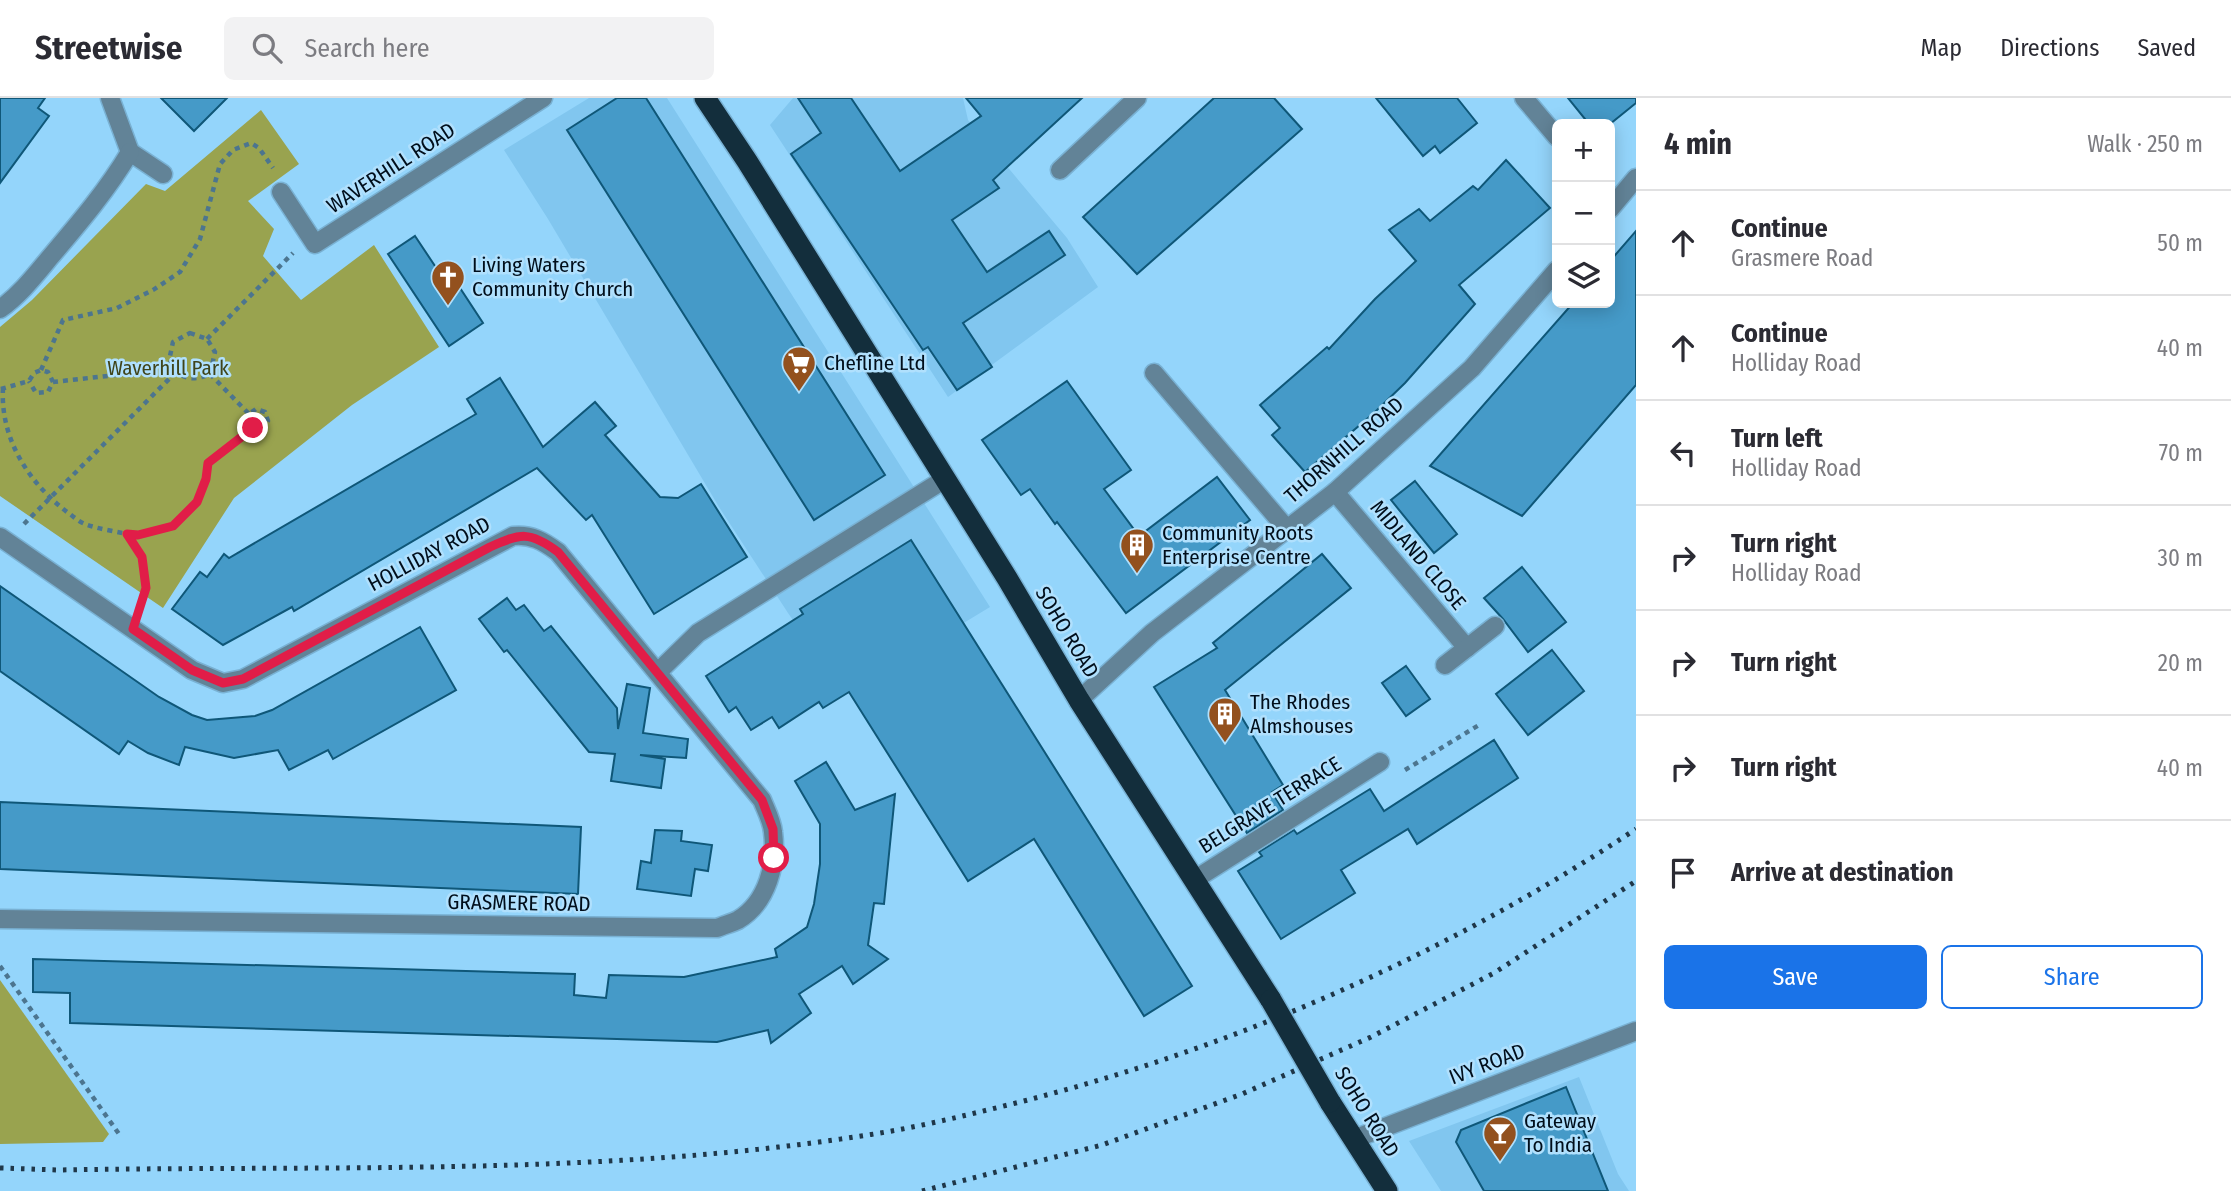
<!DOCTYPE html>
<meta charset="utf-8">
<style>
:root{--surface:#fff;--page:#f2f2f3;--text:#2b2b33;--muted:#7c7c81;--line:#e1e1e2;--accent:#1a73e8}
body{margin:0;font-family:"Fira Sans Condensed",sans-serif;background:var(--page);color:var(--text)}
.controls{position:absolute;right:21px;top:21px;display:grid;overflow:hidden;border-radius:10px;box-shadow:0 4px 18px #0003}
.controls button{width:63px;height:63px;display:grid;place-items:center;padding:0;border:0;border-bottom:2px solid var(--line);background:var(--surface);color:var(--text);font:35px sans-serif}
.stop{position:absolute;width:21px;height:21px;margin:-16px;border:5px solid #e11d48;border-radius:50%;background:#fff}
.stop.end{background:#e11d48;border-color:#fff;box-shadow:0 2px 7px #0008}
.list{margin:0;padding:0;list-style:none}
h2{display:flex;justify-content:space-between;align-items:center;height:91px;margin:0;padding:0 28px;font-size:30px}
h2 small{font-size:23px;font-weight:400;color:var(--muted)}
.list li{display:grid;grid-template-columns:46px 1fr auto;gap:21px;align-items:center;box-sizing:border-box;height:105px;padding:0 28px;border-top:2px solid var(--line)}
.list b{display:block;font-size:26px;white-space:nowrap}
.list p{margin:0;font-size:23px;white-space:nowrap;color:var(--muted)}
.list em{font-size:23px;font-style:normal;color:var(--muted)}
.actions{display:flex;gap:14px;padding:21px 28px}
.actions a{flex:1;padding:16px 0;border:2px solid var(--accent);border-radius:10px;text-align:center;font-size:24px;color:var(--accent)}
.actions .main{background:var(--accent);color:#fff}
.icon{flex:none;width:38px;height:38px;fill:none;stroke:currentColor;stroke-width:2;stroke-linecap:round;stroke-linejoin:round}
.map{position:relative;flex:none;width:1636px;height:1093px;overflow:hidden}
header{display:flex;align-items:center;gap:42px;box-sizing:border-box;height:98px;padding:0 35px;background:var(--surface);border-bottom:2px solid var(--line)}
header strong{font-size:33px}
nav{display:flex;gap:38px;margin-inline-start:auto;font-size:24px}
.search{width:490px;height:63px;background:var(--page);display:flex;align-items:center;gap:18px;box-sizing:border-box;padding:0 24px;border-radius:10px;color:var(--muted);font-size:26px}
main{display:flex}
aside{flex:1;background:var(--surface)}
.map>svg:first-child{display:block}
</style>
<header>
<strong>Streetwise</strong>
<div class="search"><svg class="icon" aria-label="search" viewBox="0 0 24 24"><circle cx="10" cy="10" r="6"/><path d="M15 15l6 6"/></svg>Search here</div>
<nav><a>Map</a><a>Directions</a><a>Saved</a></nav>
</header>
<main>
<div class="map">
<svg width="1636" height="1093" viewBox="0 0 1636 1093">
<rect width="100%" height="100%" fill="#94d5fb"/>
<!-- built -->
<g fill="#81c6ef">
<polygon points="589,0 667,0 990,509 845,597 788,515 719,409 548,121 504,52"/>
<polygon points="793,0 963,0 968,22 1067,140 1098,189 948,299 770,27"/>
<polygon points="1579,979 1618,1076 1629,1093 1441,1093 1409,1043"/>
</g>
<!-- green -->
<g fill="#99a34f">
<polygon points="261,12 299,66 248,103 274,131 263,158 301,202 374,147 439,249 352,307 234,400 163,510 0,398 0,229 32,202 146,86 165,93"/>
<polygon points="0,882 109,1036 103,1044 0,1046"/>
</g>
<!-- building -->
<g fill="#459ac8" stroke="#0f5778" stroke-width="2">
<polygon points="0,0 45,0 38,10 49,18 0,85"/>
<polygon points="161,0 227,0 194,33"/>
<polygon points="617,0 646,0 885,377 814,422 567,32"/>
<polygon points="798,0 851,0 900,73 981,18 966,0 1082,0 993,82 999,90 952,122 987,174 1049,133 1065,157 963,225 992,269 957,292 928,249 923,252 791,56 821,35"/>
<polygon points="1214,0 1274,0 1302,31 1137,176 1083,119"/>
<polygon points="1376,0 1457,0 1477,25 1440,55 1435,48 1423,58"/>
<polygon points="1568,0 1636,0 1636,5 1610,26 1589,26"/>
<polygon points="1506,62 1550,110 1459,187 1475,206 1405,285 1375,314 1305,374 1272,337 1280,330 1260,307 1327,249 1329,251 1375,201 1416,163 1389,132 1419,111 1430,123 1473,88 1478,92"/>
<polygon points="1636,133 1636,287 1522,418 1430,368 1573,205 1610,205 1610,163"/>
<polygon points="415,138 451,192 458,187 483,225 449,248 388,156"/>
<polygon points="500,280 543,349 595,304 616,328 605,337 660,399 678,400 701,386 747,459 654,516 592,417 586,422 537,370 294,513 292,509 223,547 172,511 200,474 207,479 224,456 229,460 476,316 467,301"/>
<polygon points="1067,283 1131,372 1104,391 1139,438 1217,379 1250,422 1126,515 1057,424 1055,426 1030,391 1021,397 982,342"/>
<polygon points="1415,383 1457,436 1434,455 1391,402"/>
<polygon points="911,442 1192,888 1144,918 1034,741 968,783 849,594 823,610 819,604 779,630 772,619 751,632 736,609 729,614 706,578 803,516 800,511"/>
<polygon points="1322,456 1351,490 1225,592 1283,687 1272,694 1283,712 1247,735 1154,589 1217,550 1213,545"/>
<polygon points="1522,469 1566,524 1528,554 1503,521 1484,500"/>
<polygon points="0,488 159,599 192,617 207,622 255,618 272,612 420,529 456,592 333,661 328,652 289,672 278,652 234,660 185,649 179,667 148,655 128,643 119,656 0,573"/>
<polygon points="507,500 516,512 524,507 544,533 551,528 617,610 618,631 627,586 650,590 643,635 688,641 686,660 640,657 665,661 661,690 611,683 615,656 589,654 507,552 504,554 479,521"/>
<polygon points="1552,552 1584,593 1528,637 1496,596"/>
<polygon points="1406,568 1430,601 1406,618 1382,585"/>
<polygon points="1494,642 1518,680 1417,746 1408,731 1341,772 1355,795 1281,841 1238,773 1262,758 1259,754 1294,732 1297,736 1370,691 1384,713"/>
<polygon points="826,664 855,712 895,696 884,806 874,805 868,847 888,861 853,886 842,868 799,896 811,915 771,945 768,932 717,944 70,925 70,895 33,894 33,861 575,876 574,897 606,900 609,877 684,879 777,859 775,851 807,829 814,806 820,766 820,726 795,683"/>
<polygon points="0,704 581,729 578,796 0,771"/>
<polygon points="655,732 682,733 681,743 712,747 708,773 695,771 691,798 637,791 641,763 651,765"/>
<polygon points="1566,989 1608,1093 1484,1093 1456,1044 1461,1032"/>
</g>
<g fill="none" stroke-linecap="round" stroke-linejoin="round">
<!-- minor casing -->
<g stroke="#79b1d3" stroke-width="21">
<g id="minor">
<polyline points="110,0 130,54 163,76"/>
<polyline points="1524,0 1557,39"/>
<polyline points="1060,72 1137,0"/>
<polyline points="281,94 315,146 543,0"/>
<polyline points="1610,111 1636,80"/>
<path d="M0,211C21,196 36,176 52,157C80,124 108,91 130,54"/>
<polyline points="1154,275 1287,431"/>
<polyline points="1335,394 1467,550"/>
<path d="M0,439L192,572L223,585L243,581L513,438C531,436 543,443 558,454L762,702C766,712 772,723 773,734C777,765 768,804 738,822C732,825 724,827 717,830L0,821"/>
<polyline points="1445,567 1495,528"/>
<polyline points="658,574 698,535 945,381"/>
<polyline points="1079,602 1152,535 1335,394 1472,270 1557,172"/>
<polyline points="1194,782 1380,664"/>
<polyline points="1354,1041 1636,933"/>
</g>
</g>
<!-- highway casing -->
<g stroke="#79b1d3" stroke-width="24">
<g id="highway">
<polyline points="705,0 747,63 1007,480 1079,602 1271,902"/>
<polyline points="1330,1004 1387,1093"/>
</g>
</g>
<!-- path -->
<g stroke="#4c758f" stroke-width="4.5" stroke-dasharray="5 5" stroke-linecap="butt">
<path d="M190,235L207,241L215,254L210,276C194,283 183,282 171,268L170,258L173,244Z"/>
<polyline points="207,241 293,155"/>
<polyline points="41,272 63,222 117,210 153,192 180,174 200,141 220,66 233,52 251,45 259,50 273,70"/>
<polyline points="210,276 249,316 247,323 253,330 264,329 268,323 265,314 256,311 249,316"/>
<polyline points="53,284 152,273 172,278"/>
<path d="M3,290C0,340 28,384 67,414C73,418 79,424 85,426C98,431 114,433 127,436"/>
<polyline points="1,291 29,283 34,275 41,272 48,274 53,284 48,294 36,295 29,283"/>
<polyline points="24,426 176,274"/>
<path d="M141,506C150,477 143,461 127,436L138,437L173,428L197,404L206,381L208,365L253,330"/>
<polyline points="1405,672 1479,627"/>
<polyline points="0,868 119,1036"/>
</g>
<!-- minor -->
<use href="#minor" stroke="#628397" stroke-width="18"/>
<!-- highway -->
<use href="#highway" stroke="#132e3c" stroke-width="21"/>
<!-- rail -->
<g stroke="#1f3749" stroke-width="5" stroke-dasharray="3.5 7" stroke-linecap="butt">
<path d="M0,1070L58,1072C330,1067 605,1079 874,1036C924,1028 971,1016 1020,1004C1239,948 1447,856 1636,731"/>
<polyline points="922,1093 1102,1047 1242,996 1371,939 1494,875 1636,783"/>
</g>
<!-- highway-bridge casing -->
<g stroke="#79b1d3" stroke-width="24" stroke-linecap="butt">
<polyline id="highway-bridge" points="1271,902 1330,1004"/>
</g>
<!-- highway-bridge -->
<use href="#highway-bridge" stroke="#132e3c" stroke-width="21"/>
</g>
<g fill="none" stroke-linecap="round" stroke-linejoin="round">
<!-- route -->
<path stroke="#e11d48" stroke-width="9" d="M253,330L208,365L206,381L197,404L173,428L138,437L127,436L142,459L146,490L133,531L192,572L223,585L243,581L490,449C520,435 530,433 558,454L762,702L773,731L774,760"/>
</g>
<!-- icons -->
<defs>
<g id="church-pin" transform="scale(1.75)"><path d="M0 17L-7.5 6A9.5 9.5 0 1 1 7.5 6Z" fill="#93511e" stroke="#b0e0fd"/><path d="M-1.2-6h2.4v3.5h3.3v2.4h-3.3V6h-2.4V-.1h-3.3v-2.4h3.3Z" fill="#fff"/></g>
<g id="supermarket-pin" transform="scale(1.75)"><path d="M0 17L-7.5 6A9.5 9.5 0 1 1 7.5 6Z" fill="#93511e" stroke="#b0e0fd"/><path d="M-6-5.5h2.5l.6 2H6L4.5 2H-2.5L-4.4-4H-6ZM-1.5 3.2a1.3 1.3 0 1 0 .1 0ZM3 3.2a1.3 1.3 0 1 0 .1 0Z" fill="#fff"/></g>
<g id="building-pin" transform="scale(1.75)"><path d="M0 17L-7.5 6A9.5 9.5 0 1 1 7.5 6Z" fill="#93511e" stroke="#b0e0fd"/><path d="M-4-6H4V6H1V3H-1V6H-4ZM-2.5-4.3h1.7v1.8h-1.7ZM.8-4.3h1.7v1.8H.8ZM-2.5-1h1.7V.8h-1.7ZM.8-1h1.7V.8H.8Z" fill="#fff"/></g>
<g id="bar-pin" transform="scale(1.75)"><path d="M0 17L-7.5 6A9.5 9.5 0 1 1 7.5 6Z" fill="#93511e" stroke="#b0e0fd"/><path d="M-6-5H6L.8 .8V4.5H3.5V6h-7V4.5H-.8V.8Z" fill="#fff"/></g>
</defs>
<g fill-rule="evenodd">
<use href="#church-pin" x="448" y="179"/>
<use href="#supermarket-pin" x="799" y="265"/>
<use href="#building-pin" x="1137" y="447"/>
<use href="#building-pin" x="1225" y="616"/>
<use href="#bar-pin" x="1500" y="1035"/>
</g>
<g text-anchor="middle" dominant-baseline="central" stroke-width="5" stroke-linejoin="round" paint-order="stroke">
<!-- street labels -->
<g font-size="21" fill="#000e1b" stroke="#b0e0fd">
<text transform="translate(391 70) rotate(-33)">WAVERHILL ROAD</text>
<text transform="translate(1344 352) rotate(-41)">THORNHILL ROAD</text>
<text transform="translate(429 456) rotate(-28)">HOLLIDAY ROAD</text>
<text transform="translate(1418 457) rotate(50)">MIDLAND CLOSE</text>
<text transform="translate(1067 534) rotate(59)">SOHO ROAD</text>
<text transform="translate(1270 707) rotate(-32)">BELGRAVE TERRACE</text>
<text transform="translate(519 805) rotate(1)">GRASMERE ROAD</text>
<text transform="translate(1487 966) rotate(-21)">IVY ROAD</text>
<text transform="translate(1367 1014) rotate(58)">SOHO ROAD</text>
</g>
<!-- poi labels -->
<g font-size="21" fill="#000e1b" stroke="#b0e0fd" text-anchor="start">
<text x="472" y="167">Living Waters<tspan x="472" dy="24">Community Church</tspan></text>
<text x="824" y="265">Chefline Ltd</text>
<text x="1162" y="435">Community Roots<tspan x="1162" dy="24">Enterprise Centre</tspan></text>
<text x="1250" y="604">The Rhodes<tspan x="1250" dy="24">Almshouses</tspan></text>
<text x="1524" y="1023">Gateway<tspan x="1524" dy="24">To India</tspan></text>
</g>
<!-- park labels -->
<g font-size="21" fill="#3f441a" stroke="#b0e0fd">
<text x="168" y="270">Waverhill Park</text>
</g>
</g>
</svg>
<div class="controls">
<button>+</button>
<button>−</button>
<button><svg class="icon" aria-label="layers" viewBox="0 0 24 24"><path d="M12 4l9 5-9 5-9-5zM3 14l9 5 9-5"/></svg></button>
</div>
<div class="stop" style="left:774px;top:760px"></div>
<div class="stop end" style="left:253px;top:330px"></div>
</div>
<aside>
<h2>4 min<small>Walk · 250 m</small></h2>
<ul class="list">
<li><svg class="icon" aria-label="ahead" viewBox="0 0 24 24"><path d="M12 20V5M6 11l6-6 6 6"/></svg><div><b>Continue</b><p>Grasmere Road</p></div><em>50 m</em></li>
<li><svg class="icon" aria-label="ahead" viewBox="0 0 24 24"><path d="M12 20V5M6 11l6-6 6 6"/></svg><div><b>Continue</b><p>Holliday Road</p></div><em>40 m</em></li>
<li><svg class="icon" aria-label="left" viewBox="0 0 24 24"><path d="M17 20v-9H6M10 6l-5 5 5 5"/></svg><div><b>Turn left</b><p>Holliday Road</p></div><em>70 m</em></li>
<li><svg class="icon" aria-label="right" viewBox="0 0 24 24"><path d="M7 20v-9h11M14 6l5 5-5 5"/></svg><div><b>Turn right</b><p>Holliday Road</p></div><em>30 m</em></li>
<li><svg class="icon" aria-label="right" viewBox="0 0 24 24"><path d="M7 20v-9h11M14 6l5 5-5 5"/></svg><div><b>Turn right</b></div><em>20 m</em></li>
<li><svg class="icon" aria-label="right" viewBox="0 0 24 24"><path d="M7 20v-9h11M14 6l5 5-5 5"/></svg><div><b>Turn right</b></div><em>40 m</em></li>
<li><svg class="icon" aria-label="arrive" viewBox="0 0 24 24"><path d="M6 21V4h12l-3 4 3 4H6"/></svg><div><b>Arrive at destination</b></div></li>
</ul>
<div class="actions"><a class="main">Save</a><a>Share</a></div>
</aside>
</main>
